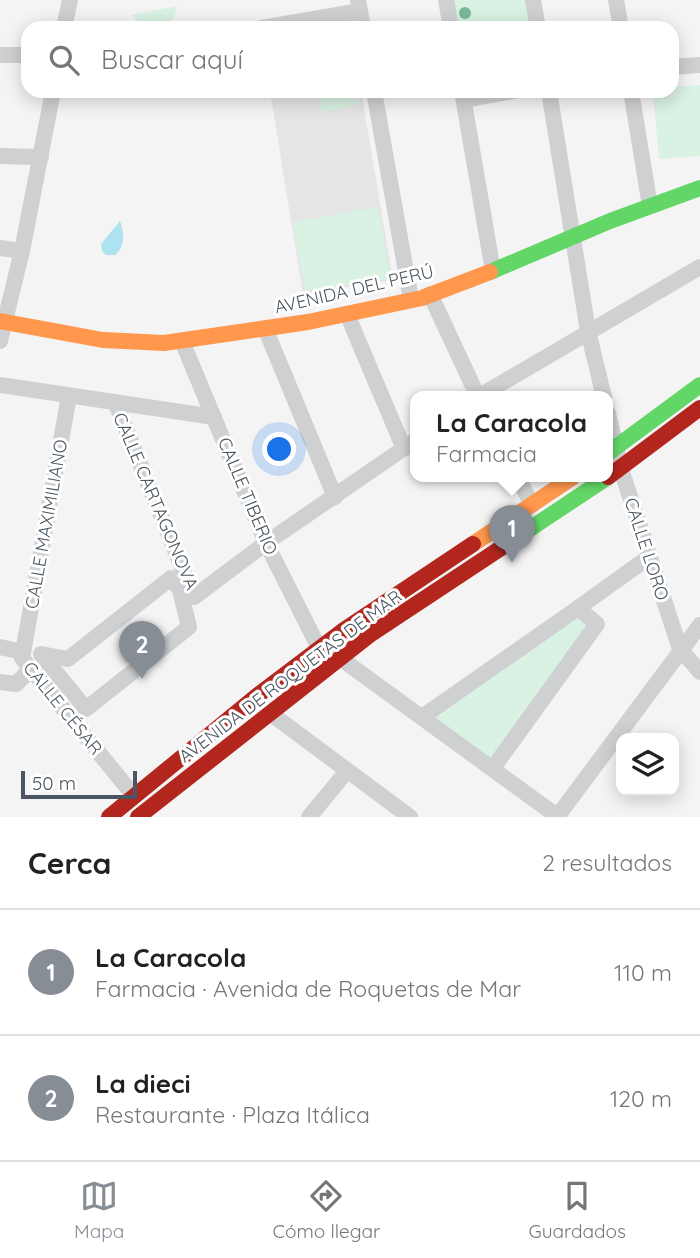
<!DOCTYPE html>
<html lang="es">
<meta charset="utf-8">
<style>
:root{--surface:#fff;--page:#f6f6f6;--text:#222;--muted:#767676;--line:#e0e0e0;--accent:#868d94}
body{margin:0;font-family:Quicksand,sans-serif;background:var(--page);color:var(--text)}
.controls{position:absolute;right:21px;bottom:21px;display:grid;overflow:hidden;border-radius:14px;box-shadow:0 4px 18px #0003}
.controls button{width:63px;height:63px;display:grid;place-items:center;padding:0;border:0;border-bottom:2px solid var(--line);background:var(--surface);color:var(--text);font:35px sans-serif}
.scale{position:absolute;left:21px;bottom:18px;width:116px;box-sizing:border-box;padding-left:7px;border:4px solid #4a5661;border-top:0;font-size:19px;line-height:24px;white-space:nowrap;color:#4a5661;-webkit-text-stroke:5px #fff;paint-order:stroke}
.you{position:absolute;left:280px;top:450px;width:24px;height:24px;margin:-18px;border:5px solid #fff;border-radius:50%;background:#1a73e8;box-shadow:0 0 0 10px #1a73e833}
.badge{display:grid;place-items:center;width:46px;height:46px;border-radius:50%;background:var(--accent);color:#fff;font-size:23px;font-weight:700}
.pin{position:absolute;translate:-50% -58px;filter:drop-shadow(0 2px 4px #0008)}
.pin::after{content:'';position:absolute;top:37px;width:24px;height:21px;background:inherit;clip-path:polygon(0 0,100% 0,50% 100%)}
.popup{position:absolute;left:410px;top:391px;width:203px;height:91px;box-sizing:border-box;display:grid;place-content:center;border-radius:14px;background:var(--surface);filter:drop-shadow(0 2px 5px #0005);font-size:23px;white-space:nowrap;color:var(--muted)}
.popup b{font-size:26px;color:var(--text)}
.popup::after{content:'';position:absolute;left:50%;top:100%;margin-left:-14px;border:14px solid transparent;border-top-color:var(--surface)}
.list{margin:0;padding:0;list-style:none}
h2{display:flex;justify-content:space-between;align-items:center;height:91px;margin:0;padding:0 28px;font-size:30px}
h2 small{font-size:23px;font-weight:400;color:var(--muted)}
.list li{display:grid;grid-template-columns:46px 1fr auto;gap:21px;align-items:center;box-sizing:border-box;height:126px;padding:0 28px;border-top:2px solid var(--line)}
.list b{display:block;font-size:26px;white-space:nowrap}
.list p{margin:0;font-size:23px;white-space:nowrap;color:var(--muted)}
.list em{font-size:23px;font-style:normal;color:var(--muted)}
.icon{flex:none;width:38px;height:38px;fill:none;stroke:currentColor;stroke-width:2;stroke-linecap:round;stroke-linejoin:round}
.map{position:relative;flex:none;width:700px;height:817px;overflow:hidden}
.search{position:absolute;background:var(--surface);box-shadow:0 4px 18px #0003;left:21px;right:21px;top:21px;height:77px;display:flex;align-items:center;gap:18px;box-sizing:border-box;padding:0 24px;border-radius:21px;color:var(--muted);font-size:26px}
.sheet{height:343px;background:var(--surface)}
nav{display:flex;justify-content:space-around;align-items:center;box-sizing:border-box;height:98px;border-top:2px solid var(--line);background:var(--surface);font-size:19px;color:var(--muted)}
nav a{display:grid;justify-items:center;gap:4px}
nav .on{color:var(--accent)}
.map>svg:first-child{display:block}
</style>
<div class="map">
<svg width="700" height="817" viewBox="0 0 700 817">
<rect width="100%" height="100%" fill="#f4f4f4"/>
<!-- education -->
<polygon fill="#e6e5e6" points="270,91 361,91 393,280 303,294"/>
<!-- green -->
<g fill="#d9f2e3">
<polygon points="446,0 533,0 538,28 451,28"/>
<polygon points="177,6 174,18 160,28 142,26 132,15"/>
<polygon points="700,85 700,156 659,159 653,91 672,91 672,87"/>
<polygon points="358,94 359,104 321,112 319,96"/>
<polygon points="378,207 391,279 305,291 293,222"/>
<polygon points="578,608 597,624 493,768 422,717"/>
</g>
<!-- water -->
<path fill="#aee2f0" d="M120,221C124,232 126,246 115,255H106L102,251L101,244Z"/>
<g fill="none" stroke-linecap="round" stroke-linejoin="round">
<!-- street -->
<g stroke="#ced0d2" stroke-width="16">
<polyline points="358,0 363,28"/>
<polyline points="446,0 451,28"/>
<polyline points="533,0 538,28"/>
<polyline points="616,0 621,28"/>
<polyline points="64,28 70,0"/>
<polyline points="262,28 360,11"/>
<polyline points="0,55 28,55"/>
<polyline points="672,67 700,65"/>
<polyline points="374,91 411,300"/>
<polyline points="462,91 493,271"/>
<polyline points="549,91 588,331 604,397"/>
<polyline points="631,91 650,206"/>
<polyline points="464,100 514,91"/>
<polyline points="0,156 41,157"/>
<polyline points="0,248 22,251"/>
<polyline points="430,294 478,397"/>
<polyline points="347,314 404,449"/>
<polyline points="265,328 335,497"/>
<polyline points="0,341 22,251 53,91"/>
<polyline points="182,341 266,543 319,648 340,658 557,816"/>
<polyline points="0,385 214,417"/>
<polyline points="69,396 22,658 134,796"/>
<polyline points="478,397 700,267"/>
<polyline points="115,402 194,597 266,543 416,440"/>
<polyline points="608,413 621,469 680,649 700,672"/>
<polyline points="518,477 532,505"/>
<polygon points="171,578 180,590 189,627 86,709 41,654 68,659"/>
<polyline points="578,608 649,557"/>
<polyline points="0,647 23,652"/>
<polyline points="0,682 16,684 31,669"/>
<polyline points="270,713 410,817"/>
<polyline points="422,717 578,608 597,624 493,768"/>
<polyline points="309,817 347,771"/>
<polyline points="557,817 700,625"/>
</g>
<!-- fast -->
<g stroke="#63d668" stroke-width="16">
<polyline points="490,272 610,221 700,188"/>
<polyline points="608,453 700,385"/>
<polyline points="501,548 608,477"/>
</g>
<!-- slow -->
<g stroke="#ff974d" stroke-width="16">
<polyline points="0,321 103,340 164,343 308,322 422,298 490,272"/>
<polyline points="473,544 573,477"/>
</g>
<!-- jam -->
<g stroke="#b3261e" stroke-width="16">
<polyline points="608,477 700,408"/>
<polyline points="109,817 258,695 344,630 473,544"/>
<polyline points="138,817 371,634 501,548"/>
</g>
</g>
<!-- trees -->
<circle fill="#7ab899" cx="465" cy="13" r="6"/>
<g text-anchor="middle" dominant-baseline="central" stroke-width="6" stroke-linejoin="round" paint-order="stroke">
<!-- street labels -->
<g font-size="18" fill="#4a5661" stroke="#fff">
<text transform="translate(354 289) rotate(-13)">AVENIDA DEL PERÚ</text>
<text transform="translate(248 496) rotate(67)">CALLE TIBERIO</text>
<text transform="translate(156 501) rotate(67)">CALLE CARTAGONOVA</text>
<text transform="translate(46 524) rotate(-80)">CALLE MAXIMILIANO</text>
<text transform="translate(647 549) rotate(72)">CALLE LORO</text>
<text transform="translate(290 676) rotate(-37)">AVENIDA DE ROQUETAS DE MAR</text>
<text transform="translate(63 708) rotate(51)">CALLE CÉSAR</text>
</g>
</g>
</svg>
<div class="controls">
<button><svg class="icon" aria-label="layers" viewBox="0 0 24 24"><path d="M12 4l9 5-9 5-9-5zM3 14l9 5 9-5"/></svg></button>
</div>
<div class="scale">50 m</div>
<div class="you"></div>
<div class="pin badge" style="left:512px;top:563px">1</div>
<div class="popup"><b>La Caracola</b>Farmacia</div>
<div class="pin badge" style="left:142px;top:679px">2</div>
<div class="search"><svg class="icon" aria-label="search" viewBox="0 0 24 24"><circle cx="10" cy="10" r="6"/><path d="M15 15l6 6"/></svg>Buscar aquí</div>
</div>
<section class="sheet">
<h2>Cerca<small>2 resultados</small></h2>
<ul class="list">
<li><span class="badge">1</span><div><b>La Caracola</b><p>Farmacia · Avenida de Roquetas de Mar</p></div><em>110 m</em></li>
<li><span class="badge">2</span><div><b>La dieci</b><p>Restaurante · Plaza Itálica</p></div><em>120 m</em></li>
</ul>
</section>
<nav>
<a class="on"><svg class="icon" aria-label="map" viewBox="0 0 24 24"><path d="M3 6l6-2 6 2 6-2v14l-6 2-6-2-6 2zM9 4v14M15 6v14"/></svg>Mapa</a>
<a><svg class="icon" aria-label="directions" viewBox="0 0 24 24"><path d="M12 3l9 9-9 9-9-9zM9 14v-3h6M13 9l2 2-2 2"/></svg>Cómo llegar</a>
<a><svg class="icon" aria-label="saved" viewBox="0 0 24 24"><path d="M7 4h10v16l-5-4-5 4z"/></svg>Guardados</a>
</nav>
